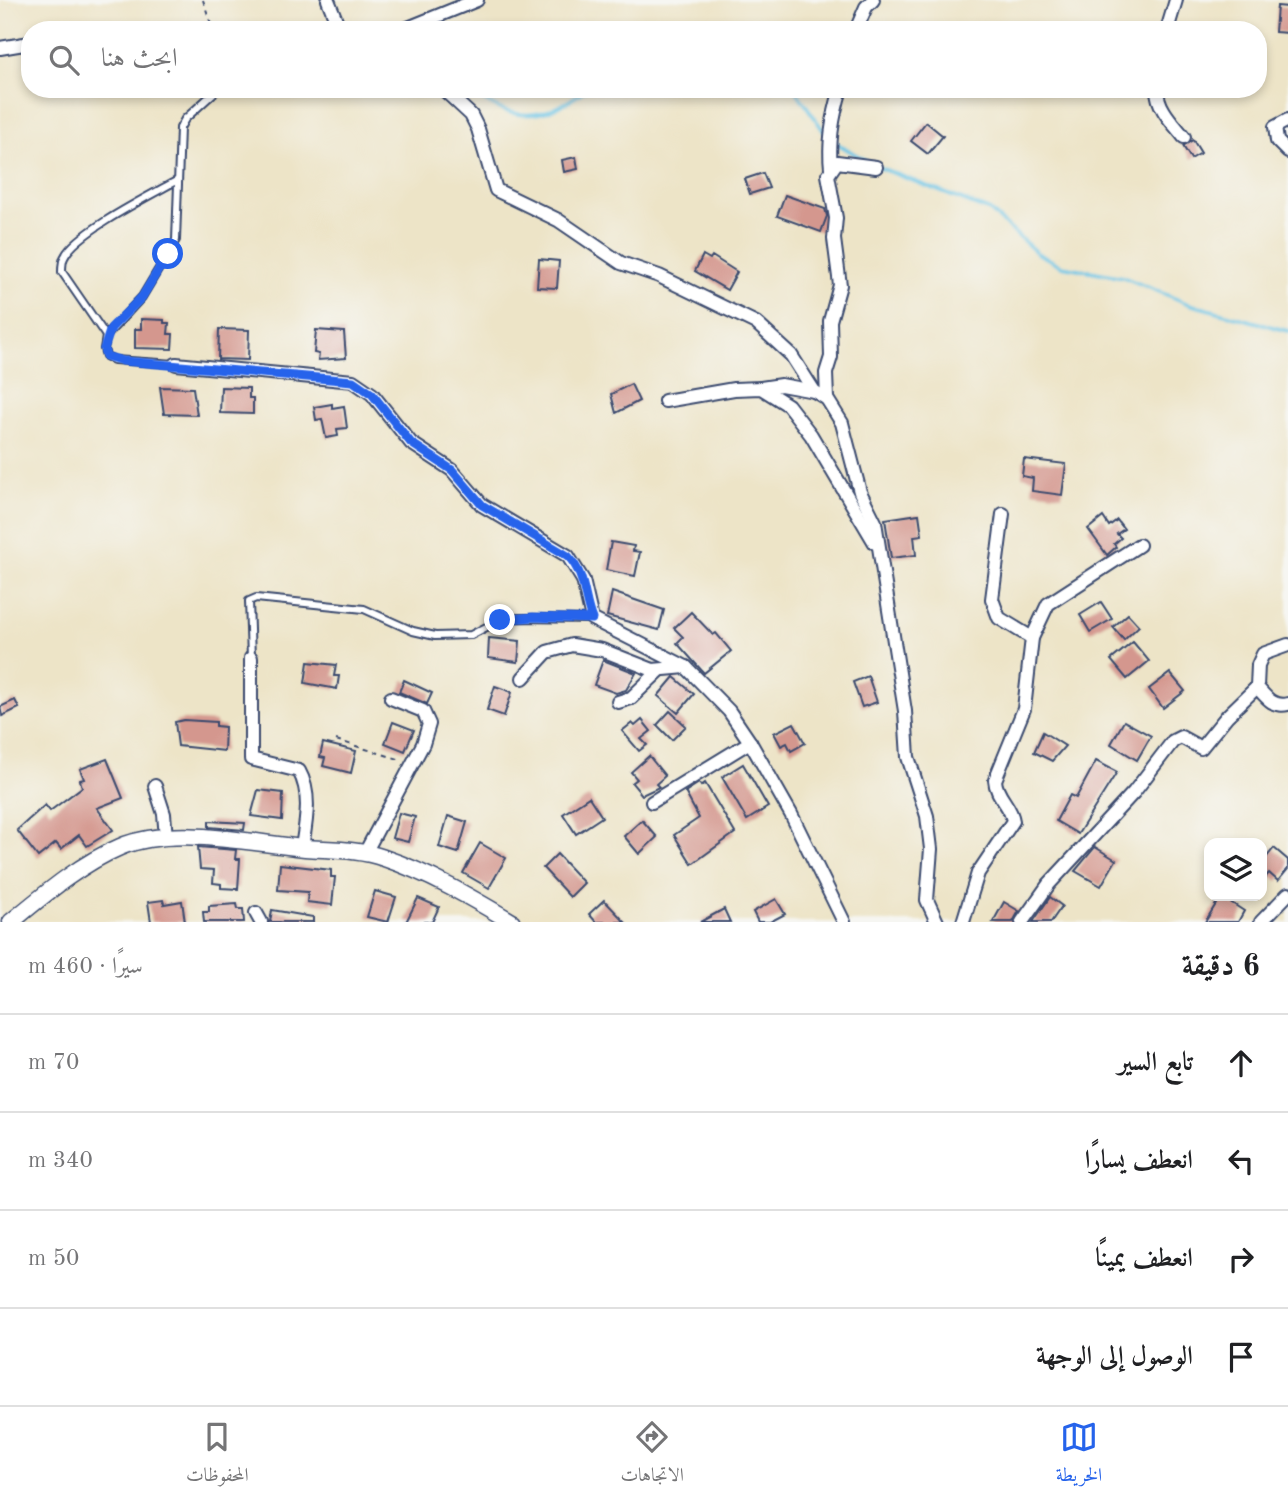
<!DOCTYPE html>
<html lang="ar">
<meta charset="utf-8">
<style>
:root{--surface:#fff;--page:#f2f2f2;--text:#202124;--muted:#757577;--line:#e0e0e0;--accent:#2563eb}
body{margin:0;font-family:"Old Standard TT",Amiri,serif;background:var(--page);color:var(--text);direction:rtl}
.controls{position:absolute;right:21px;bottom:21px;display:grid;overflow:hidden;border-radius:14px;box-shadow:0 4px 10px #0003}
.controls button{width:63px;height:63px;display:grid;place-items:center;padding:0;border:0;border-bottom:2px solid var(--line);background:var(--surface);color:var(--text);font:35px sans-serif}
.stop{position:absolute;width:21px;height:21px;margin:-16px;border:5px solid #2563eb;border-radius:50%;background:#fff}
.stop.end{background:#2563eb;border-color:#fff;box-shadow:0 2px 7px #0008}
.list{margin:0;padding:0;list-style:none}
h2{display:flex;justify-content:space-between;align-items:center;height:91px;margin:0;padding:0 28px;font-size:30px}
h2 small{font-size:23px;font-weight:400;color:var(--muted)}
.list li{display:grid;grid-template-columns:46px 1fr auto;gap:21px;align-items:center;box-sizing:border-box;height:98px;padding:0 28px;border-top:2px solid var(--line)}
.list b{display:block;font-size:26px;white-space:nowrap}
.list em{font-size:23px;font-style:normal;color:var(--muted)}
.icon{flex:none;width:38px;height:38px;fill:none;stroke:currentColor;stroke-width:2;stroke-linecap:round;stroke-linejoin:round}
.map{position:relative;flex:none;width:1288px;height:922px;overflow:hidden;direction:ltr}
.search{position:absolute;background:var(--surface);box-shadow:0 4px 10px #0003;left:21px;right:21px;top:21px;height:77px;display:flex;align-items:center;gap:18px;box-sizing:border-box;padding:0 24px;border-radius:28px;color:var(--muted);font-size:26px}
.sheet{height:483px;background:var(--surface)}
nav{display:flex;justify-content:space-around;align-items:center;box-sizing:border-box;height:98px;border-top:2px solid var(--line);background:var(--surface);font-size:19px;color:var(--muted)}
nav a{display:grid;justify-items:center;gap:4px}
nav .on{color:var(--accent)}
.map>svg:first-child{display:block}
</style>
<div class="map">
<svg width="1288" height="922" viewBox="0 0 1288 922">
<rect width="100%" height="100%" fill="#f6f6f2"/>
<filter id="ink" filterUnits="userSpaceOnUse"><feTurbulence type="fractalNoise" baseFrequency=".0143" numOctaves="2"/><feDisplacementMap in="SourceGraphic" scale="14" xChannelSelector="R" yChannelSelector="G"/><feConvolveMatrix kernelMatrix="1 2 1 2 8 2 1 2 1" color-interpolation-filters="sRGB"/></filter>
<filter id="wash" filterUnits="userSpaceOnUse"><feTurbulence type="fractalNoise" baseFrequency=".00686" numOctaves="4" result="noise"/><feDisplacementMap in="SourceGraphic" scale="28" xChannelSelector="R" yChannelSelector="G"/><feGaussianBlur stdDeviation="1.57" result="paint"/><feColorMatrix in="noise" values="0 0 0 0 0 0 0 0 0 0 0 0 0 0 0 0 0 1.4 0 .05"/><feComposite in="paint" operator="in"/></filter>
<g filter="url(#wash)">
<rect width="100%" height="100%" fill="#ede4c7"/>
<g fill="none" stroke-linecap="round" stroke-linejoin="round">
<!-- stream -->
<g stroke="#68c4e6" stroke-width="3.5">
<path d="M469,89C510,124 544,122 586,89"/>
<polyline points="795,89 827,136"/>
<polyline points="833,141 865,160"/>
<polyline points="878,167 990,211 1037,253 1062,266 1123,277 1189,304 1288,331"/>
</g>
</g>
<g id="blocks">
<!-- building -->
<g fill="#d4978e">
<polygon points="1277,6 1288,7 1288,33 1275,32"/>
<polygon points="926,122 943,136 928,154 911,141"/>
<polygon points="1193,140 1201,153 1191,159 1183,146"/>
<polygon points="576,157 578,169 564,172 562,160"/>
<polygon points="763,173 769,188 750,194 745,179"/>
<polygon points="785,195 825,209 827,216 821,232 777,216"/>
<polygon points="703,255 710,259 712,256 737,272 727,290 695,271"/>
<polygon points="539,259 559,261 557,288 537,287"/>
<polygon points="141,319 164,320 164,323 169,323 168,334 173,334 172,349 135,348 135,329 141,329"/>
<polygon points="219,329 249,330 248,360 218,359"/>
<polygon points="316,330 344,332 346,358 318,360 319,354 314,353"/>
<polygon points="631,384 639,401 616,413 611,394"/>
<polygon points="160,387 193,388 197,415 164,414"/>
<polygon points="221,387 249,388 249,398 253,398 253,414 220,413"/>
<polygon points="332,404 332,408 344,406 347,428 337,429 338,436 326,438 322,419 316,420 314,407"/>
<polygon points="1024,459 1066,464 1062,495 1032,491 1033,478 1022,476"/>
<polygon points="919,514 922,535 914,536 916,555 891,558 885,519"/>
<polygon points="1103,517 1109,526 1117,520 1124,529 1117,534 1121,538 1114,544 1116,547 1107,555 1088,529"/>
<polygon points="611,542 634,546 633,551 640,552 635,576 606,570"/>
<polygon points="612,592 664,610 659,630 607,616"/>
<polygon points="1101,602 1112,619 1090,632 1080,615"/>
<polygon points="691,612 713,635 716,633 731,651 704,673 677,643 683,637 674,628"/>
<polygon points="1128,614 1139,626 1124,640 1113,627"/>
<polygon points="489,638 520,641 518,662 488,658"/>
<polygon points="1133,642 1149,661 1127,679 1111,660"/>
<polygon points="603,660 636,673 626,690 616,693 594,685"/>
<polygon points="308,662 336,665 334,676 339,676 337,689 305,683"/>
<polygon points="1170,673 1185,691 1163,708 1149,689"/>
<polygon points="868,676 877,702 862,707 853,682"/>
<polygon points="674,677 694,694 678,713 658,696"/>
<polygon points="404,680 432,693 427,704 399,692"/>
<polygon points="495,686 512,692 504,716 487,710"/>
<polygon points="15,700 19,708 2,716 0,707"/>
<polygon points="670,711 686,726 672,740 657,725"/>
<polygon points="184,720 216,722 216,726 225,727 224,751 178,746 175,722"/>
<polygon points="642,720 651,731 641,739 647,745 639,751 622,731 632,723 635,726"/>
<polygon points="1124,721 1151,736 1137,760 1111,744"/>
<polygon points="393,722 414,730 405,751 385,743"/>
<polygon points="794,723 805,743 791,751 787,743 781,746 774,733"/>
<polygon points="1043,732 1065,746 1052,761 1034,752"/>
<polygon points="323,743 356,751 351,773 323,766 325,758 320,757"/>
<polygon points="649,756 665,776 656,784 659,787 642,795 632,783 637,779 631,772"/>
<polygon points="107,759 123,798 97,808 113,830 87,846 79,835 61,849 56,843 38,857 17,830 45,805 50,811 82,787 80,780 84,779 80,769"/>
<polygon points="1096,761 1117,772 1078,834 1056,821 1070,795 1076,798"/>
<polygon points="743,764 768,807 747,820 722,777"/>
<polygon points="699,783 701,786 705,783 735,833 692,864 674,835 699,818 685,792"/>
<polygon points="258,790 283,793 282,820 251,816"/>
<polygon points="589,797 602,817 576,834 563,814"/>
<polygon points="399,813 415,817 408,842 392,838"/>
<polygon points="448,816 467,822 458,853 439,847"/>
<polygon points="642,820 657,837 639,854 624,836"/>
<polygon points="209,821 245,823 244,830 209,827"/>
<polygon points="480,843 506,858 489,888 463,873"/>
<polygon points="198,847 236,850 235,859 240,859 238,889 221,888 221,884 213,883 214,870 200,869"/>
<polygon points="1095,847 1116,860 1101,886 1075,871"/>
<polygon points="1274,848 1288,860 1288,869 1278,881 1269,873 1262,881 1262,863"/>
<polygon points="557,854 584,883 570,897 543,868"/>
<polygon points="280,864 331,870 331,877 335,877 332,905 307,902 308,892 278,890"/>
<polygon points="375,891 396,897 388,922 367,917"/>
<polygon points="1221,896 1244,911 1238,922 1205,922"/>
<polygon points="1050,897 1062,906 1051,922 1033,922"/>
<polygon points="418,898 439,907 432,922 406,922"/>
<polygon points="776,899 785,914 770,922 758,922 753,912"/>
<polygon points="163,900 164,904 182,901 185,922 151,922 148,902"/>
<polygon points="604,900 625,922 596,922 589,914"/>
<polygon points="1004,902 1019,911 1013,922 993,922"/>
<polygon points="237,904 238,909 243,909 244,922 204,922 203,912 209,912 209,906"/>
<polygon points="724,909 730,922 700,922"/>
<polygon points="272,910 313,917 313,922 270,922"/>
</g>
</g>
</g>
<g filter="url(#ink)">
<use href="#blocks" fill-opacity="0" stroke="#3a4a6e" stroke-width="2"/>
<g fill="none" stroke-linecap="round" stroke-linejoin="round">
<!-- lane casing -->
<g stroke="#3a4a6e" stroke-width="10">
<g id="lane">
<path d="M106,336L62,272C62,268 62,260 65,256C77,232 151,195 176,181"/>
<polyline points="176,364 114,360 106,356 104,349 106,336 142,297 176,240 180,128 185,119 218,89"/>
<polyline points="251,658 249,601 256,598 364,609 413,631 435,636 471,635 500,620 515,618 592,619"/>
</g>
</g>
<!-- street casing -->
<g stroke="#3a4a6e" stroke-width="16">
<g id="street">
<polyline points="328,0 340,30"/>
<polyline points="403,30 477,0"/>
<polyline points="856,30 866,7 873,0"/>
<polyline points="1167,30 1176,0"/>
<polyline points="0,48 30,43"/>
<polyline points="443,89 471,115 478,129 496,190 558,220 621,263 659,276 756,323 791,355 814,391 827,399 842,423 860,492 875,522 905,711 908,757 927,816 931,849 927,900 937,922"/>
<path d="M1157,89C1157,108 1173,123 1184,137"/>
<polyline points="1288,120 1275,127 1277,141 1288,152"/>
<path d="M831,168C828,141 833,115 841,89"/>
<polyline points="176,364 353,381 372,394 411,443 452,470 482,505 568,556 583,580 592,619 686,667 729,711 750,742 791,814 844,922"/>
<polyline points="761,388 781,385 814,391"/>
<polyline points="827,399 826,373 831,357 830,321 840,285 834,239 836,218 828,175 837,162 876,167"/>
<polyline points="665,401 734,389 761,388 788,405 811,435 875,543"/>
<polyline points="1003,514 992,599 999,618 1032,638"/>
<path d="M251,658V759L299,771C312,794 306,822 302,847"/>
<polyline points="523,678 547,652 572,645 602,650 653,670 686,667"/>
<polyline points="1257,687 1258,665 1263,654 1288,645"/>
<polyline points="618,702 631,698 659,671"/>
<polyline points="155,786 164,814 166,837"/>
<polyline points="652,802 750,742"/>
<polyline points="365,853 423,744 429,724 423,711 391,698"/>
<polyline points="256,913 261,922"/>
<path d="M963,922L978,873L1013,821C1011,805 996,797 995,780L1024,709L1032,638L1048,604L1139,545"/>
<path d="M1022,922L1049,884L1134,792L1173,741L1181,737L1201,748L1227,716L1257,687C1266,697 1273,708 1288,704"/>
<polyline points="1261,922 1288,894"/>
</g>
</g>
<!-- secondary casing -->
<g stroke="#3a4a6e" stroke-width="19">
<path id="secondary" d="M11,922C45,894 80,864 120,847C172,825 251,843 305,848C331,850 359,849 384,858C429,873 472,898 512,922"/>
</g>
<!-- path -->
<g stroke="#3a4a6e" stroke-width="2" stroke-dasharray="5 5" stroke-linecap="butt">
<polyline points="203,0 213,30"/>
<polyline points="336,740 402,760"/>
</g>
<!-- lane -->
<use href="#lane" stroke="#fff" stroke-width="6"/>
<!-- street -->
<use href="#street" stroke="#fff" stroke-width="12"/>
<!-- secondary -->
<use href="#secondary" stroke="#fff" stroke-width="16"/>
</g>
</g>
<g fill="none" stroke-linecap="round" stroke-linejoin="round" filter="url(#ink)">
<!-- route -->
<path stroke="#2563eb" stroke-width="9" d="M168,254L142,297L111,328L104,349L106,356L123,361L353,381L372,394L411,443L452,470L482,505L568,556C586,575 583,597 592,619L533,617L500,620"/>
</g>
</svg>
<div class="controls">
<button><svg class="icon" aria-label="layers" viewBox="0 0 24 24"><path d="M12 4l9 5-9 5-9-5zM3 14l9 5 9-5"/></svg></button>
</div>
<div class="stop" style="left:168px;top:254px"></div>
<div class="stop end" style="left:500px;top:620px"></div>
<div class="search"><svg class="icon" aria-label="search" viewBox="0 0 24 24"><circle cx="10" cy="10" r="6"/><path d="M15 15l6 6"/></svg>ابحث هنا</div>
</div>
<section class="sheet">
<h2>6 دقيقة<small>سيرًا · 460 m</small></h2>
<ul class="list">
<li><svg class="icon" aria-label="ahead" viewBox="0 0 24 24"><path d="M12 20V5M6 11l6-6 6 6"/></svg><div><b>تابع السير</b></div><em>70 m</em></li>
<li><svg class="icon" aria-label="left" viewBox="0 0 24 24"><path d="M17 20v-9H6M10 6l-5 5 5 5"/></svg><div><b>انعطف يسارًا</b></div><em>340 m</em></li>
<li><svg class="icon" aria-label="right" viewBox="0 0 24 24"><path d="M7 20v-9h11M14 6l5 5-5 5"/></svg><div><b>انعطف يمينًا</b></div><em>50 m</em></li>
<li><svg class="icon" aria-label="arrive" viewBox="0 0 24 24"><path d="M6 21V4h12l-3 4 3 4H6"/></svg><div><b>الوصول إلى الوجهة</b></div></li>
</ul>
</section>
<nav>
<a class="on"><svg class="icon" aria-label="map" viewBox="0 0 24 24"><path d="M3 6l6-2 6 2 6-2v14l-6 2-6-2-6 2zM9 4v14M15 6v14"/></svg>الخريطة</a>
<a><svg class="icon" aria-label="directions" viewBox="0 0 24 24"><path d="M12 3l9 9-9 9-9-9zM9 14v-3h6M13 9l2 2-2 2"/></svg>الاتجاهات</a>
<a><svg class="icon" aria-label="saved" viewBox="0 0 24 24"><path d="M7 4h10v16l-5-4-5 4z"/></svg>المحفوظات</a>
</nav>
